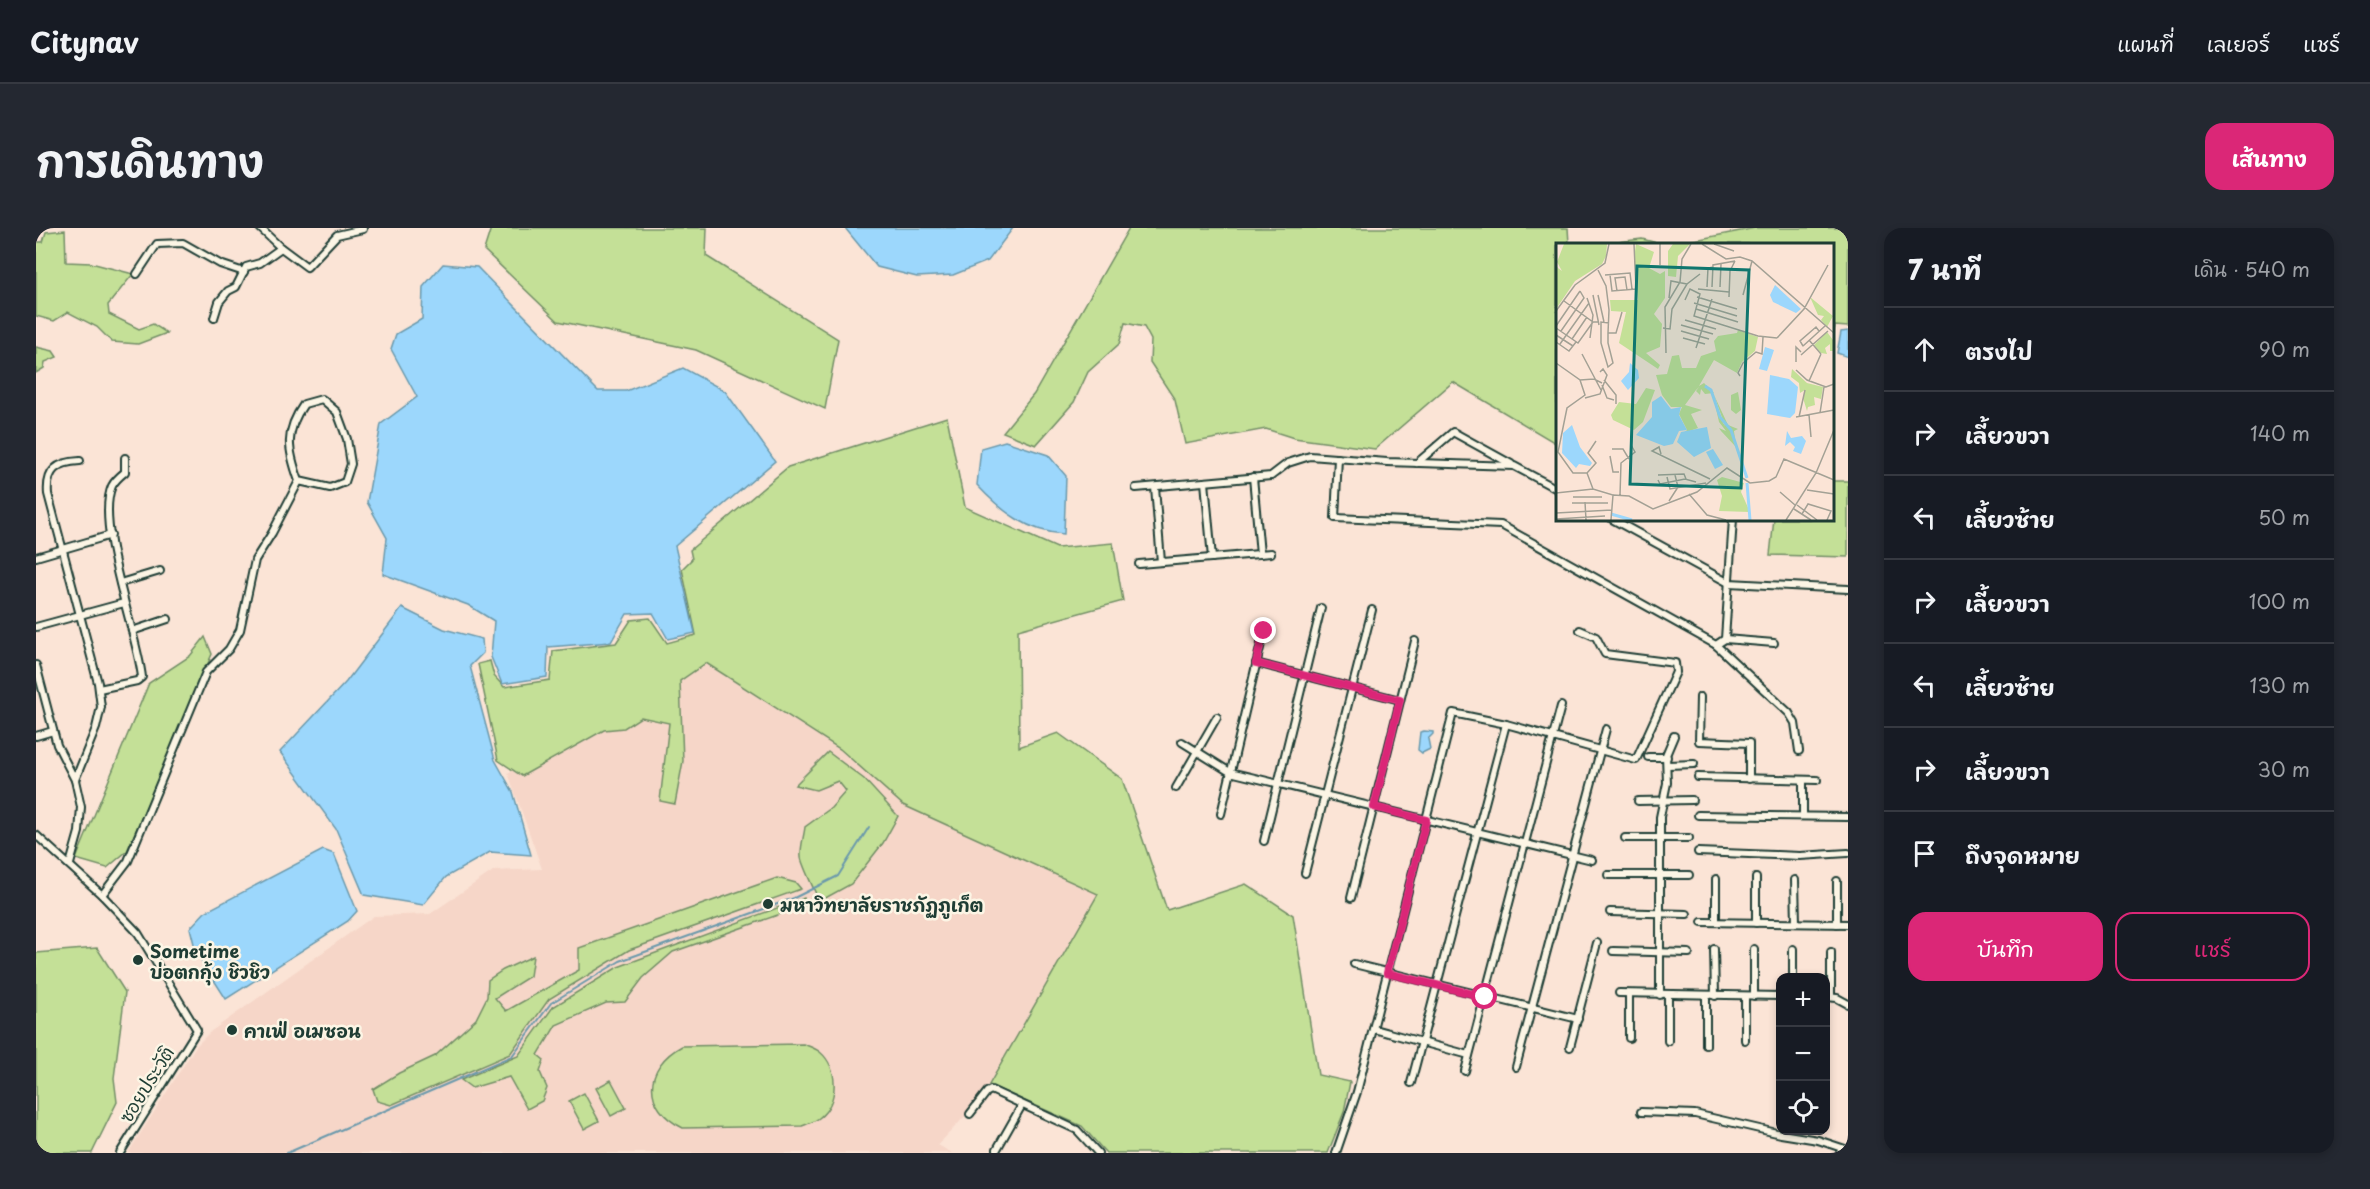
<!DOCTYPE html>
<html lang="th">
<meta charset="utf-8">
<style>
:root{--surface:#171b24;--page:#242831;--text:#f1f3f6;--muted:#9ea1a6;--line:#363941;--accent:#db2777}
body{margin:0;font-family:"Playpen Sans","Playpen Sans Thai",sans-serif;background:var(--page);color:var(--text)}
.controls{position:absolute;right:18px;bottom:18px;display:grid;overflow:hidden;border-radius:12px;box-shadow:0 3px 9px #0003}
.controls button{width:54px;height:54px;display:grid;place-items:center;padding:0;border:0;border-bottom:2px solid var(--line);background:var(--surface);color:var(--text);font:30px sans-serif}
.stop{position:absolute;width:18px;height:18px;margin:-14px;border:4px solid #db2777;border-radius:50%;background:#fff}
.stop.end{background:#db2777;border-color:#fff;box-shadow:0 2px 6px #0008}
.list{margin:0;padding:0;list-style:none}
h2{display:flex;justify-content:space-between;align-items:center;height:78px;margin:0;padding:0 24px;font-size:26px}
h2 small{font-size:20px;font-weight:400;color:var(--muted)}
.list li{display:grid;grid-template-columns:39px 1fr auto;gap:18px;align-items:center;box-sizing:border-box;height:84px;padding:0 24px;border-top:2px solid var(--line)}
.list b{display:block;font-size:22px;white-space:nowrap}
.list em{font-size:20px;font-style:normal;color:var(--muted)}
.actions{display:flex;gap:12px;padding:18px 24px}
.actions a{flex:1;padding:14px 0;border:2px solid var(--accent);border-radius:18px;text-align:center;font-size:21px;color:var(--accent)}
.actions .main{background:var(--accent);color:#fff}
.icon{flex:none;width:33px;height:33px;fill:none;stroke:currentColor;stroke-width:2;stroke-linecap:round;stroke-linejoin:round}
.map{position:relative;flex:none;width:1812px;height:925px;overflow:hidden;border-radius:18px}
header{display:flex;align-items:center;gap:36px;box-sizing:border-box;height:84px;padding:0 30px;background:var(--surface);border-bottom:2px solid var(--line)}
header strong{font-size:28px}
nav{display:flex;gap:33px;margin-inline-start:auto;font-size:21px}
.intro{display:flex;align-items:center;justify-content:space-between;box-sizing:border-box;height:144px;padding:0 36px}
h1{margin:0;font-size:42px}
.button{padding:15px 27px;border-radius:18px;background:var(--accent);color:#fff;font-size:21px;font-weight:700}
main{display:flex;gap:36px;padding:0 36px}
aside{flex:1;background:var(--surface);border-radius:18px;box-shadow:0 3px 9px #0003}
.map>svg:first-child{display:block}
</style>
<header>
<strong>Citynav</strong>
<nav><a>แผนที่</a><a>เลเยอร์</a><a>แชร์</a></nav>
</header>
<div class="intro"><h1>การเดินทาง</h1><a class="button">เส้นทาง</a></div>
<main>
<div class="map">
<svg width="1812" height="925" viewBox="0 0 1812 925">
<rect width="100%" height="100%" fill="#fbe4d6"/>
<filter id="ink" filterUnits="userSpaceOnUse"><feTurbulence type="fractalNoise" baseFrequency=".0167" numOctaves="2"/><feDisplacementMap in="SourceGraphic" scale="12" xChannelSelector="R" yChannelSelector="G"/><feConvolveMatrix kernelMatrix="1 2 1 2 8 2 1 2 1" color-interpolation-filters="sRGB"/></filter>
<g filter="url(#ink)">
<!-- built -->
<polygon fill="#f6d6c8" points="649,421 804,521 867,577 1062,666 945,871 902,917 916,925 92,925 160,818 174,804 338,688 394,686 457,643 506,641 472,545"/>
<!-- green -->
<g fill="#c4e097" stroke="#728e66" stroke-width="1.5">
<polygon points="455,0 671,0 670,28 802,111 789,181 660,122 522,93 448,22"/>
<polygon points="1093,0 1532,0 1533,16 1521,16 1521,216 1417,154 1339,221 1258,210 1230,201 1149,216 1139,172 1114,134 1115,112 1108,99 1089,95 1083,116 1052,144 1038,174 1000,217 967,204 998,166"/>
<polygon points="1719,0 1812,0 1812,99 1799,98 1796,112 1796,16 1639,16"/>
<polygon points="29,2 30,34 55,35 97,46 72,77 73,86 103,101 117,96 131,105 102,116 76,114 61,99 32,84 18,93 0,88 0,14 7,14 10,4"/>
<polygon points="1606,11 1625,16 1564,16"/>
<polygon points="0,119 17,123 21,129 9,134 8,140 0,145"/>
<polygon points="911,189 929,279 1021,320 1077,315 1087,373 982,402 983,519 1022,505 1086,551 1131,682 1210,656 1257,687 1282,847 1314,854 1308,884 1292,925 1070,925 1046,898 953,857 1062,666 867,577 804,521 670,435 644,453 647,533 639,576 624,573 633,495 605,489 588,500 568,502 486,548 462,532 442,436 454,433 458,448 468,459 514,452 517,423 580,415 595,392 614,390 631,415 660,407 646,341 656,331 654,322 752,239"/>
<polygon points="1796,253 1812,253 1812,329 1734,327 1738,291 1796,291"/>
<polygon points="169,409 176,426 91,623 71,640 40,631 113,455 154,428"/>
<path d="M792,524L828,551L862,588L847,615L815,656L784,673C781,669 765,634 765,629C764,620 768,608 769,599L795,580L810,563L802,553L780,562L759,557Z"/>
<polygon points="741,650 760,655 765,661 593,722 513,771 474,826 355,877 341,873 337,861 363,845 399,828 440,791 451,769 452,752 467,742 497,728 494,748 459,770 470,783 543,742 543,720"/>
<polygon points="768,670 770,677 637,724 607,750 589,774 570,775 520,797 502,827 508,832 504,844 511,860 506,873 491,881 473,849 436,860 425,852 482,828 517,779 582,739"/>
<polygon points="61,720 89,764 78,850 81,874 56,925 0,925 0,725"/>
<path d="M767,816C772,818 779,820 784,824C803,840 803,875 783,890C778,894 771,896 766,898L647,900C606,880 607,839 646,818Z"/>
<polygon points="575,852 590,880 575,888 560,860"/>
<polygon points="548,865 563,893 548,901 533,873"/>
</g>
<!-- water -->
<g fill="#9cd7fc" stroke="#6a99ac" stroke-width="1.5">
<polygon points="809,0 977,0 952,33 917,47 881,49 841,39"/>
<polygon points="407,36 441,39 562,163 590,163 647,140 689,163 739,233 639,318 659,405 632,411 617,385 591,386 575,414 512,419 511,449 466,456 455,429 458,393 432,377 347,346 351,310 331,274 345,196 381,169 355,121 360,106 386,91 387,59"/>
<polygon points="1812,103 1812,129 1801,125 1805,104"/>
<path d="M969,213L1012,227L1030,248L1028,306C992,304 965,283 941,257L945,220Z"/>
<polygon points="366,380 408,401 446,411 447,425 434,438 459,532 477,564 495,627 454,624 410,649 387,677 328,667 300,601 244,524 310,454"/>
<polygon points="1388,503 1397,504 1397,506 1392,511 1394,521 1386,525 1382,522 1384,504"/>
<polygon points="287,622 298,626 321,683 312,693 190,771 160,724 154,700 169,684"/>
</g>
<g fill="none" stroke-linecap="round" stroke-linejoin="round">
<!-- stream -->
<polyline stroke="#6a99ac" stroke-width="2" points="251,925 476,828 515,775 584,733 758,670 802,648 833,599"/>
<!-- street casing -->
<g stroke="#1f3d34" stroke-width="10">
<g id="street">
<polyline points="224,0 244,19 271,39 301,7 327,1"/>
<polyline points="101,46 121,16 147,15 184,36 208,44"/>
<polyline points="178,90 183,74 192,63 200,59 210,39 224,35 245,20"/>
<polyline points="1302,230 1299,290 1465,297 1680,417 1753,485 1759,495 1763,523"/>
<polyline points="1381,235 1417,204 1475,236"/>
<polyline points="1217,249 1224,326"/>
<polyline points="1169,254 1176,330"/>
<polyline points="1119,259 1125,334"/>
<polyline points="1100,260 1235,248 1252,235 1274,228 1351,234 1478,238 1521,261"/>
<polyline points="1576,291 1693,355 1812,361"/>
<polyline points="0,329 75,307"/>
<polyline points="1103,336 1235,325"/>
<polyline points="84,355 124,343"/>
<polyline points="0,399 88,375"/>
<polyline points="96,403 132,391"/>
<polyline points="1689,411 1738,415"/>
<polyline points="1680,417 1689,411 1697,291"/>
<polyline points="1220,435 1364,472"/>
<polyline points="0,437 21,517 39,552 45,579 43,604 34,636"/>
<path d="M63,461L101,453L106,449C101,404 59,297 76,258C79,252 84,248 89,244V230"/>
<polyline points="1664,469 1663,513 1713,515 1713,551"/>
<polyline points="0,508 17,503"/>
<polyline points="1146,514 1194,544 1556,632"/>
<polyline points="1612,529 1631,529"/>
<polyline points="1632,537 1658,536"/>
<polyline points="1662,549 1781,552"/>
<path d="M39,552L60,500L65,479L62,455L12,266C10,242 21,234 44,233"/>
<polyline points="1140,560 1181,489"/>
<polyline points="1602,573 1656,572"/>
<polyline points="1185,586 1228,403"/>
<polyline points="1662,587 1812,589"/>
<polyline points="1767,588 1767,552"/>
<polyline points="0,607 66,667 102,705 161,802 84,925"/>
<polyline points="1589,610 1653,610"/>
<polyline points="1228,613 1285,380"/>
<polyline points="1662,624 1764,628 1812,625"/>
<polyline points="1269,645 1336,382"/>
<polyline points="1572,647 1653,647"/>
<polyline points="1680,651 1680,694"/>
<polyline points="1759,652 1760,695"/>
<path d="M66,667L92,633L170,444L193,421L204,402L219,332L236,305L263,253C252,222 248,204 268,176L286,171L301,184L311,211L315,236L309,254L294,260L263,253"/>
<polyline points="1315,670 1379,413"/>
<polyline points="1574,684 1651,686"/>
<polyline points="1666,694 1812,696"/>
<polyline points="1720,695 1720,650"/>
<polyline points="1801,696 1801,653"/>
<polyline points="1678,721 1679,768"/>
<polyline points="1718,721 1718,768"/>
<polyline points="1577,723 1653,725"/>
<polyline points="1795,724 1795,769"/>
<polyline points="1318,736 1542,791"/>
<polyline points="1757,750 1757,721"/>
<polyline points="1583,765 1744,768"/>
<polyline points="1593,766 1593,810"/>
<polyline points="1624,767 1624,589 1631,555 1630,527 1638,508"/>
<polyline points="1632,767 1632,813"/>
<polyline points="1670,768 1670,817"/>
<polyline points="1709,768 1709,812"/>
<polyline points="1790,769 1801,770 1812,776"/>
<polyline points="1338,801 1433,827"/>
<polyline points="1534,819 1561,715"/>
<polyline points="1480,839 1570,501"/>
<polyline points="1429,843 1525,478"/>
<polyline points="1375,855 1470,496"/>
<polyline points="1605,884 1659,886 1745,906 1782,912 1812,922"/>
<polyline points="934,886 951,864 955,862 1041,902 1062,925"/>
<polyline points="961,921 986,877"/>
<polyline points="1300,925 1321,864 1417,485 1470,496 1600,532 1640,444 1639,435 1569,426 1560,409 1544,402"/>
</g>
</g>
<!-- street -->
<use href="#street" stroke="#fcf5e5" stroke-width="6"/>
</g>
</g>
<g fill="none" stroke-linecap="round" stroke-linejoin="round" filter="url(#ink)">
<!-- route -->
<polyline stroke="#db2777" stroke-width="8" points="1228,403 1220,435 1364,472 1338,579 1390,592 1351,745 1449,769"/>
</g>
<!-- markers -->
<g fill="#1f3d34" stroke="#fcf5e5" stroke-width="2">
<circle cx="732" cy="676" r="6"/>
<circle cx="102" cy="732" r="6"/>
<circle cx="196" cy="802" r="6"/>
</g>
<g text-anchor="middle" dominant-baseline="central" stroke-width="5" stroke-linejoin="round" paint-order="stroke">
<!-- poi labels -->
<g font-size="18" font-weight="bold" fill="#1f3d34" stroke="#fcf5e5" text-anchor="start">
<text x="744" y="676">มหาวิทยาลัยราชภัฏภูเก็ต</text>
<text x="114" y="722">Sometime<tspan x="114" dy="21">บ่อตกกุ้ง ชิวชิว</tspan></text>
<text x="208" y="802">คาเฟ่ อเมซอน</text>
</g>
<!-- street labels -->
<g font-size="18" fill="#1f3d34" stroke="#fcf5e5">
<text transform="translate(110 856) rotate(-58)">ซอยประวัติ</text>
</g>
</g>
<!-- overview -->
<g transform="translate(1520 15)">
<rect width="278" height="278" fill="#fbe4d6"/>
<path d="M8,1H51L50,13L46,21L19,38L0,66V22L2,25L6,28L1,19ZM80,1L98,9L93,25L104,31L109,28V55L98,71L106,81L104,104L90,110L104,122L102,126L63,100L70,69L55,68L54,57H82L78,15ZM117,1H134L122,13L120,34L112,33V8ZM254,54L277,73L271,84L265,77L268,73L262,72ZM182,87L202,94L199,108L186,119L181,130L158,117L143,143L148,140L158,150L149,151L145,146L144,152L140,148L143,144L140,147L129,162L146,167L135,171L142,185L128,190L131,187L123,171L126,164H115L106,152L100,132L111,131L116,113L123,112L126,125H140L145,113L160,108L158,98L162,93L181,90ZM271,89L277,97V108H274V101L269,105L271,111L265,110L258,102ZM236,126L251,140L267,144L265,156L258,154L259,162L252,164L251,168L247,155L249,147L244,150L243,140L235,134ZM90,145L99,147L87,179L78,187L57,177L55,172L63,159L80,161ZM182,149L185,167L180,171L175,167V152ZM157,152L163,173L169,183L158,152L172,182L182,186L178,188L180,204L165,188L163,185L170,188L163,179ZM166,234L188,240L185,249L194,269L163,268L166,253L161,237Z" fill="#c4e097"/>
<path d="M219,42L245,66L240,70L217,59L214,52ZM209,104L218,107L211,128L203,126ZM74,120L82,127L83,135L72,147L65,138L73,129ZM214,132L233,136L242,144L239,170L234,175L211,171ZM105,153L115,166L125,164L123,172L131,187L123,188L117,201L108,203L80,192L96,174V159ZM16,182L24,204L36,220L34,223L23,221L20,225L6,210L7,190ZM151,184L155,205L138,214L121,199L125,189ZM231,188L235,195L246,193L250,198L245,211L237,208L239,204L234,199L229,203ZM157,206L167,222L159,226L150,209Z" fill="#9cd7fc"/>
<path fill="none" stroke="#9cd7fc" stroke-width="3" d="M149,143L155,147L164,174L175,187L191,235M191,240L194,277M55,271L76,277"/>
<path fill="none" stroke="#a3a195" stroke-width="1.5" d="M104,1V22M146,1L170,16L184,14L196,18L278,90M158,1L178,8M42,27L50,43L53,67L52,90V100L57,120L52,124L45,100V79L53,80M49,32L74,30L76,46M54,32L56,48L80,46L78,1M151,44L152,25L157,24M156,44L157,22L179,18M164,44L165,21M142,46L173,49M61,48L59,35L69,34L71,47M37,52L43,82M42,52L48,79M187,52L196,18M141,54L181,66M173,54L174,28L179,18M31,55L37,72L34,95M113,55L115,38L131,41M129,57L134,46L144,51L138,73L202,93L221,95M8,58L37,79H43M138,60L181,73M140,66L182,79M0,68L19,42L49,20L53,1M129,77L160,86M125,82L157,91M0,83L24,48M0,85L22,100L37,79M107,85L114,86L116,66L131,41L144,31M5,88L28,55L24,48M125,88L153,96M52,90H60L66,69M0,92L17,103M127,95L149,101M221,95L248,66L272,22M16,96L31,74M253,97L265,111M0,99L13,108L20,99M4,101L33,60M247,103L244,98L260,84L263,88M247,103L269,83M140,105L156,56M110,110L109,64L124,39L126,16L135,1M26,111L45,147M245,112L272,88M240,119V104L245,109M0,120L24,137L29,152L11,165L2,209L17,230H31L37,246M240,127L251,137L270,144L278,141M184,133L182,130L187,120L200,109L206,111L207,94M24,137L38,136L46,140M48,137L60,152V161M253,138L265,111M46,142L51,155L58,157M29,155L44,151L51,132L47,126L44,129M264,170L268,144M253,172L255,194M240,174L278,167M243,174L249,147M56,206H67L73,216M105,211L103,204L96,208L154,236M54,213L57,229H63M31,230L40,220L32,210L40,198M102,232L128,231L130,236M111,234L114,246L150,240M102,237L104,241L129,236L140,239M251,247L278,251M224,249L239,262M0,250L37,246L57,252L55,277M133,251L151,272L170,277M57,252L73,253L97,266L141,249L171,225L194,240L213,238L220,234L228,216L278,237M64,252L65,220L79,209L75,202M17,254H46M113,258L122,244L119,232M29,259L30,277M16,260H52M241,262L261,277M238,266L255,277M0,270L56,267M246,271L252,261L275,268L271,277M0,276L49,273M230,277L260,230L278,187"/>
<path fill="#0f766e" fill-opacity="0.15" stroke="#0f766e" stroke-width="3" d="M81,23L193,27L185,245L74,241Z"/>
<rect width="278" height="278" fill="none" stroke="#1f3d34" stroke-width="3"/>
</g>
</svg>
<div class="controls">
<button>+</button>
<button>−</button>
<button><svg class="icon" aria-label="locate" viewBox="0 0 24 24"><circle cx="12" cy="12" r="6"/><path d="M12 2v4M12 18v4M2 12h4M18 12h4"/></svg></button>
</div>
<div class="stop" style="left:1449px;top:769px"></div>
<div class="stop end" style="left:1228px;top:403px"></div>
</div>
<aside>
<h2>7 นาที<small>เดิน · 540 m</small></h2>
<ul class="list">
<li><svg class="icon" aria-label="ahead" viewBox="0 0 24 24"><path d="M12 20V5M6 11l6-6 6 6"/></svg><div><b>ตรงไป</b></div><em>90 m</em></li>
<li><svg class="icon" aria-label="right" viewBox="0 0 24 24"><path d="M7 20v-9h11M14 6l5 5-5 5"/></svg><div><b>เลี้ยวขวา</b></div><em>140 m</em></li>
<li><svg class="icon" aria-label="left" viewBox="0 0 24 24"><path d="M17 20v-9H6M10 6l-5 5 5 5"/></svg><div><b>เลี้ยวซ้าย</b></div><em>50 m</em></li>
<li><svg class="icon" aria-label="right" viewBox="0 0 24 24"><path d="M7 20v-9h11M14 6l5 5-5 5"/></svg><div><b>เลี้ยวขวา</b></div><em>100 m</em></li>
<li><svg class="icon" aria-label="left" viewBox="0 0 24 24"><path d="M17 20v-9H6M10 6l-5 5 5 5"/></svg><div><b>เลี้ยวซ้าย</b></div><em>130 m</em></li>
<li><svg class="icon" aria-label="right" viewBox="0 0 24 24"><path d="M7 20v-9h11M14 6l5 5-5 5"/></svg><div><b>เลี้ยวขวา</b></div><em>30 m</em></li>
<li><svg class="icon" aria-label="arrive" viewBox="0 0 24 24"><path d="M6 21V4h12l-3 4 3 4H6"/></svg><div><b>ถึงจุดหมาย</b></div></li>
</ul>
<div class="actions"><a class="main">บันทึก</a><a>แชร์</a></div>
</aside>
</main>
